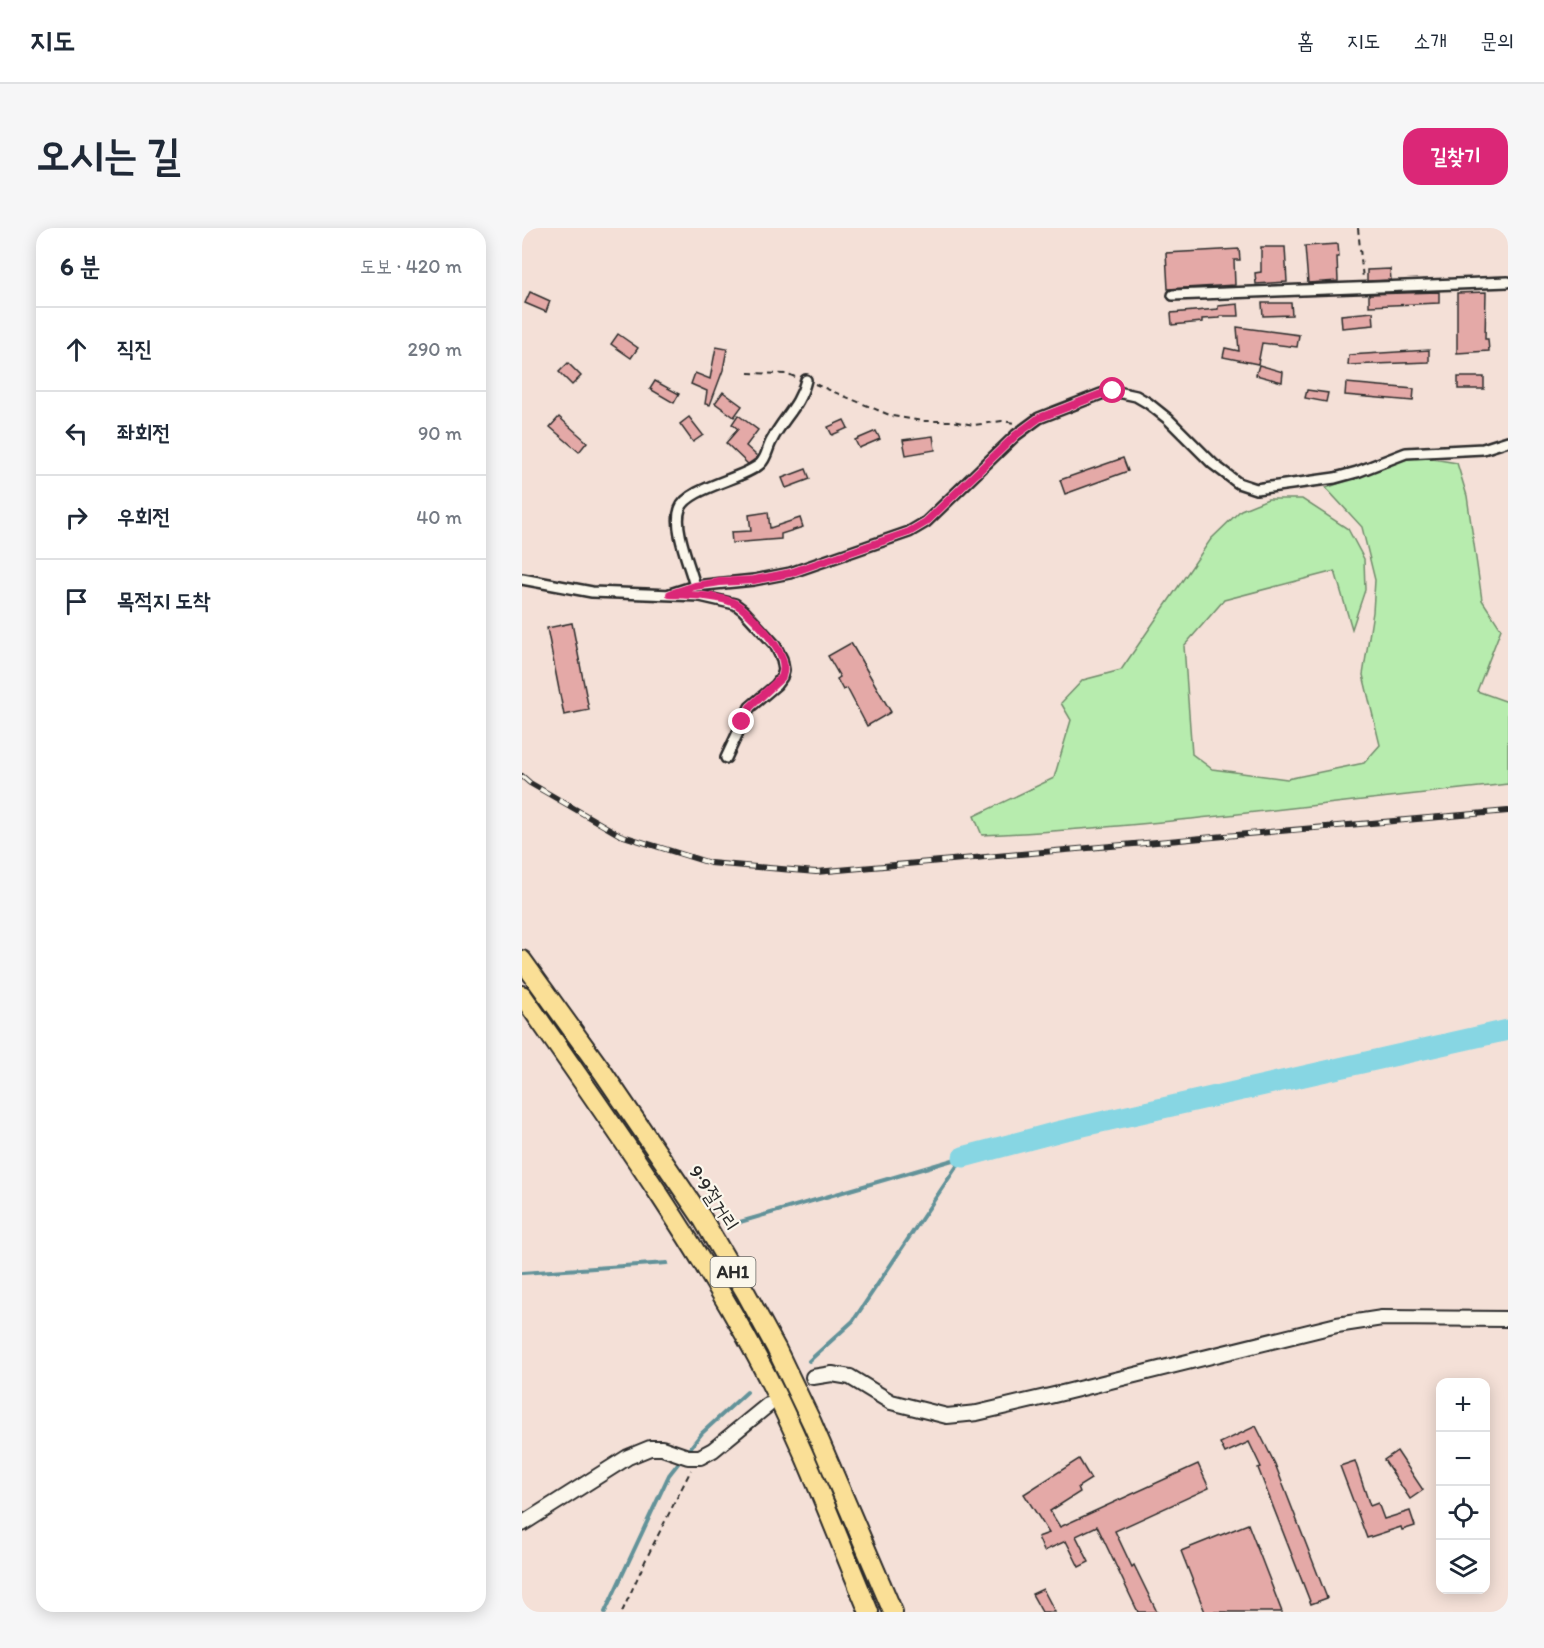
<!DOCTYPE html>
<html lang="ko">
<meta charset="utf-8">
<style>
:root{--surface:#fff;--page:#f6f6f7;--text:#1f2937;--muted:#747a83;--line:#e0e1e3;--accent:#db2777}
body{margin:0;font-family:Itim,"Poor Story",sans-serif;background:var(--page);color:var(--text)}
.controls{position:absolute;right:18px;bottom:18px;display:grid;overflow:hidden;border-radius:12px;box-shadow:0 3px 15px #0003}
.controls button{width:54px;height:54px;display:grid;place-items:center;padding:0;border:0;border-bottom:2px solid var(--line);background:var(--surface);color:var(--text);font:30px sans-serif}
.stop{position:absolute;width:18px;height:18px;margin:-14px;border:4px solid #db2777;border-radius:50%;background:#fff}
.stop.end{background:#db2777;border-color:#fff;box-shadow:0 2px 6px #0008}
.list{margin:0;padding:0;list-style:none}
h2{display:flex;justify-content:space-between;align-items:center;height:78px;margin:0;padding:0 24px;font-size:26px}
h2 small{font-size:20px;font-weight:400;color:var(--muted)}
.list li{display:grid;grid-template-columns:39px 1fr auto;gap:18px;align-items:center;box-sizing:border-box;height:84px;padding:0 24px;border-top:2px solid var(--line)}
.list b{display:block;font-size:22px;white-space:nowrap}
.list em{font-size:20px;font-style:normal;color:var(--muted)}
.icon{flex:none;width:33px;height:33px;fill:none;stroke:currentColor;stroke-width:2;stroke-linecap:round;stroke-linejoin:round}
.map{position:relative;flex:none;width:986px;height:1384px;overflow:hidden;border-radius:18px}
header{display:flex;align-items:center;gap:36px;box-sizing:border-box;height:84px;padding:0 30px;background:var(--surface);border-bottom:2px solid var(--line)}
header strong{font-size:28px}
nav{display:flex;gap:33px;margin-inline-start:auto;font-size:21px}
.intro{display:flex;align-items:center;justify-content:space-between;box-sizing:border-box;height:144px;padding:0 36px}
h1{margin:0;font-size:42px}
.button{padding:15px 27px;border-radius:18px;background:var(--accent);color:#fff;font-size:21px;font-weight:700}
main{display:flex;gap:36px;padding:0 36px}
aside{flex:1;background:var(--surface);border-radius:18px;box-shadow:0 3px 15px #0003}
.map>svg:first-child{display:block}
</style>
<header>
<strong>지도</strong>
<nav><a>홈</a><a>지도</a><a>소개</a><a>문의</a></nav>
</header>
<div class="intro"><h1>오시는 길</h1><a class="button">길찾기</a></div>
<main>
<aside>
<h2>6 분<small>도보 · 420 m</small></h2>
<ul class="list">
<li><svg class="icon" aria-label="ahead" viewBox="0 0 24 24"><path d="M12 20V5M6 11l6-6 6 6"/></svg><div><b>직진</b></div><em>290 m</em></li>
<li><svg class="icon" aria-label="left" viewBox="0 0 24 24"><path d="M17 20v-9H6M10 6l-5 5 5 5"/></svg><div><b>좌회전</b></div><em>90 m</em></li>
<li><svg class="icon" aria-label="right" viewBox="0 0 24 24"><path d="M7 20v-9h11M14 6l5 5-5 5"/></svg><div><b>우회전</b></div><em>40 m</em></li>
<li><svg class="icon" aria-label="arrive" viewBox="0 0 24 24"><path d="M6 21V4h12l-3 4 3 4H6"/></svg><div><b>목적지 도착</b></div></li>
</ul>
</aside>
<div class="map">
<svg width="986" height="1384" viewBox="0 0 986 1384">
<rect width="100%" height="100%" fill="#f4e0d7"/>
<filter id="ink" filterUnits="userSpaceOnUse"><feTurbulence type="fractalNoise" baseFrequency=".0167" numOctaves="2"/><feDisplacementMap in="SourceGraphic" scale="12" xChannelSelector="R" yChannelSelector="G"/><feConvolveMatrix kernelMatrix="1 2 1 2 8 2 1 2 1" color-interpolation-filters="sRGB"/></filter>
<g filter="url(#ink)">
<!-- green -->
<path fill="#b7ecae" stroke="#718c6c" stroke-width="1.5" d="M893,228L935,235L945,268L960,372L979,401L955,463L986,474V556C811,574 636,599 460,607L452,588L532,550L549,492L539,475L561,452L599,442L689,311L719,282L746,271H780L826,301L842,331L843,362L830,401L813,343L702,372L662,418L670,526L690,541L765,551L842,535L858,517L841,447L851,384L853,352L840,299L804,260Z"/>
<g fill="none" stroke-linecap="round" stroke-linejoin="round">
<!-- stream -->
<g stroke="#629299" stroke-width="4">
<polyline points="218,994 441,929"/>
<polyline points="0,1045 145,1035"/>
<polyline points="287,1133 331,1093 441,929"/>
<polyline points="83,1384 147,1247 180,1205 225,1164"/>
</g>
<!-- river -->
<polyline stroke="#87d6e3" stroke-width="21" points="441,929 539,903 986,802"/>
</g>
<!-- building -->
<g fill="#e4a9a7" stroke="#2b2b2b" stroke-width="1.5">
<polygon points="816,16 817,29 815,29 816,53 786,55 783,18"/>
<polygon points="739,19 763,19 765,54 734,56 733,45 739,44"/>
<polygon points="717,21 718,32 712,32 713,57 646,61 644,25"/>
<polygon points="868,41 869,52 845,53 845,42"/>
<polygon points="8,64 28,73 24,84 3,75"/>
<polygon points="917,64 917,75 847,78 847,66"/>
<polygon points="964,64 963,111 966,111 967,123 935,125 935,65"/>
<polygon points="740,75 769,75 770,87 741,88"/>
<polygon points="716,76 717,88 698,88 698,90 680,91 680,94 650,97 649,85 696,81 696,78"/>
<polygon points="851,84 852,97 820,100 819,87"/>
<polygon points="715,99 777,107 775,119 740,115 736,136 701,129 703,120 717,123"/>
<polygon points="96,106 116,120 109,130 89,116"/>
<polygon points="194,119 205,121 201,142 188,177 183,176 185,163 169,156 173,145 188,151"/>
<polygon points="907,122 907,134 826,137 827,127"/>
<polygon points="46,135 59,148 50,157 37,144"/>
<polygon points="737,137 761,144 760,154 734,147"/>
<rect x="936" y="149" width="26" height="12"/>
<polygon points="133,153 157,166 152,175 128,161"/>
<polygon points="824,155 892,161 891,173 823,167"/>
<polygon points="785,162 806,165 804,174 783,170"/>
<polygon points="201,164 220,178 212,189 193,175"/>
<polygon points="216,187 236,202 224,218 236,229 226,236 204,215 216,201 210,196"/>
<polygon points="37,189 65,214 57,224 28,199"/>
<polygon points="167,189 181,207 171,214 158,196"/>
<polygon points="322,192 326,200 310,207 306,199"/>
<polygon points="354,203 358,211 337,220 333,212"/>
<polygon points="411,208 413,222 384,227 381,212"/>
<polygon points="601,230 606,243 543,266 538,252"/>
<polygon points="284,241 288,251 264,260 260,250"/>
<polygon points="246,284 248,300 278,290 281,299 259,306 259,311 210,315 209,304 229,303 227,287"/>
<polygon points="50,395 67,482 42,487 25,400"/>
<polygon points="329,415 369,484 345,498 325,460 321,462 315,451 318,449 306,428"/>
<polygon points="734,1198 753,1236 805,1370 789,1376 736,1240 739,1239 727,1214 703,1225 698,1215"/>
<polygon points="875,1223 901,1262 888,1271 862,1232"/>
<polygon points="557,1231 569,1251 556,1259 558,1264 528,1283 538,1299 676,1236 687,1260 593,1303 610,1339 612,1337 635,1384 616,1384 575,1298 554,1308 567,1334 557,1339 544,1313 522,1323 516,1309 527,1305 502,1266"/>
<polygon points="833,1233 848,1278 856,1275 862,1291 888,1283 893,1298 880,1302 879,1299 845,1310 818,1238"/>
<polygon points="726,1296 760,1384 683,1384 659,1323"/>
<polygon points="521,1361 533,1384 520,1384 510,1366"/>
</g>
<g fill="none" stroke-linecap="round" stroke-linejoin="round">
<!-- street casing -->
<g stroke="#2b2b2b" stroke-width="14">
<g id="street">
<polyline points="651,67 986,54"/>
<polyline points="0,351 70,364 178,368 213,376 221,382 253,417 260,431 262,442 260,449 254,457 228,479 204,530"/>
<path d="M173,358C168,338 151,300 158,281C165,260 221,251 238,236C245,230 245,220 250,212C261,190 278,178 284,152"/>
<polyline points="148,366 173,358 232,352 268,345 387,304 404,294 494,207 517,190 579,166 591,163 614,168 626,175 646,191 691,236 716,255 734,261 813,250 835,244 884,225 961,221 986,213"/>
</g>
</g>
<!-- secondary casing -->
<g stroke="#2b2b2b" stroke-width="18">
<g id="secondary">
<polyline points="291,1149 310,1146 328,1149 369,1174 425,1188 455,1185 532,1167 815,1097 860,1090 986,1091"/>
<polyline points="0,1296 106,1229 128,1220 140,1220 166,1229 178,1229 191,1222 246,1177"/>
</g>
</g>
<!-- highway casing -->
<g stroke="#2b2b2b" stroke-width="22">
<g id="highway">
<polyline points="0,732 80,843 180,990 224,1065 254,1120 290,1195 371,1384"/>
<path d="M0,767C82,885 167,1002 235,1129C279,1211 311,1298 347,1384"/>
</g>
</g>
<!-- path -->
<g stroke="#2b2b2b" stroke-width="2" stroke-dasharray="6 4.5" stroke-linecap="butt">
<polyline points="836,0 841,51"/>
<polyline points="226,145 266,146 273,149"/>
<polyline points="293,156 370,188 400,193 430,193 452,197 480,193 493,195"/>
<polyline points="100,1384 125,1329 169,1242"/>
</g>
<!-- street -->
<use href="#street" stroke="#fbf7ec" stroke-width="9"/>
<!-- secondary -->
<use href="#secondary" stroke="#fbf7ec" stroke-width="14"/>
<!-- highway -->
<use href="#highway" stroke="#fadf96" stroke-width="18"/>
<!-- rail casing -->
<g stroke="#2b2b2b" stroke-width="6">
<polyline id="rail" points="0,548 8,555 98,607 188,635 294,644 986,583"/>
</g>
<!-- rail -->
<use href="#rail" stroke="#fbf7ec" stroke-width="4" stroke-dasharray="11" stroke-linecap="butt"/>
</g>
</g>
<g fill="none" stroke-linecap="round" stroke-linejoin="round" filter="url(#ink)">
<!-- route -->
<path stroke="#db2777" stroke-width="8" d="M220,494L228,479L260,449C262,443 262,436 260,430C255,415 228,384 214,376C198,367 167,367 148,366L173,358L198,354L232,352L268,345L387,304L404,294L494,207L517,190L579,166L591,163"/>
</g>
<g text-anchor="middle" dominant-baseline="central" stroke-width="4.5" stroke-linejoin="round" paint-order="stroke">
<!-- shield labels -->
<rect fill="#fbf7ec" stroke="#696865" stroke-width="1.5" x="188.5" y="1029" width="45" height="30" rx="4.5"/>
<g font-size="18" font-weight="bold" fill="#2b2b2b">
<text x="211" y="1044">AH1</text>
</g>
<!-- street labels -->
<g font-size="20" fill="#2b2b2b" stroke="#fbf7ec">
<text transform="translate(192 970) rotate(57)">9·9절거리</text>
</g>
</g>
</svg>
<div class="controls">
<button>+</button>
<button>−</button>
<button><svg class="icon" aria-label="locate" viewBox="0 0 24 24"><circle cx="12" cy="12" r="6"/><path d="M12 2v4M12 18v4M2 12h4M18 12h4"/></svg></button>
<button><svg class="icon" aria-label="layers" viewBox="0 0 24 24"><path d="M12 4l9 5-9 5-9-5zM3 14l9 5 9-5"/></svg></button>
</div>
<div class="stop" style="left:591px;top:163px"></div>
<div class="stop end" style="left:220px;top:494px"></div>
</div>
</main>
